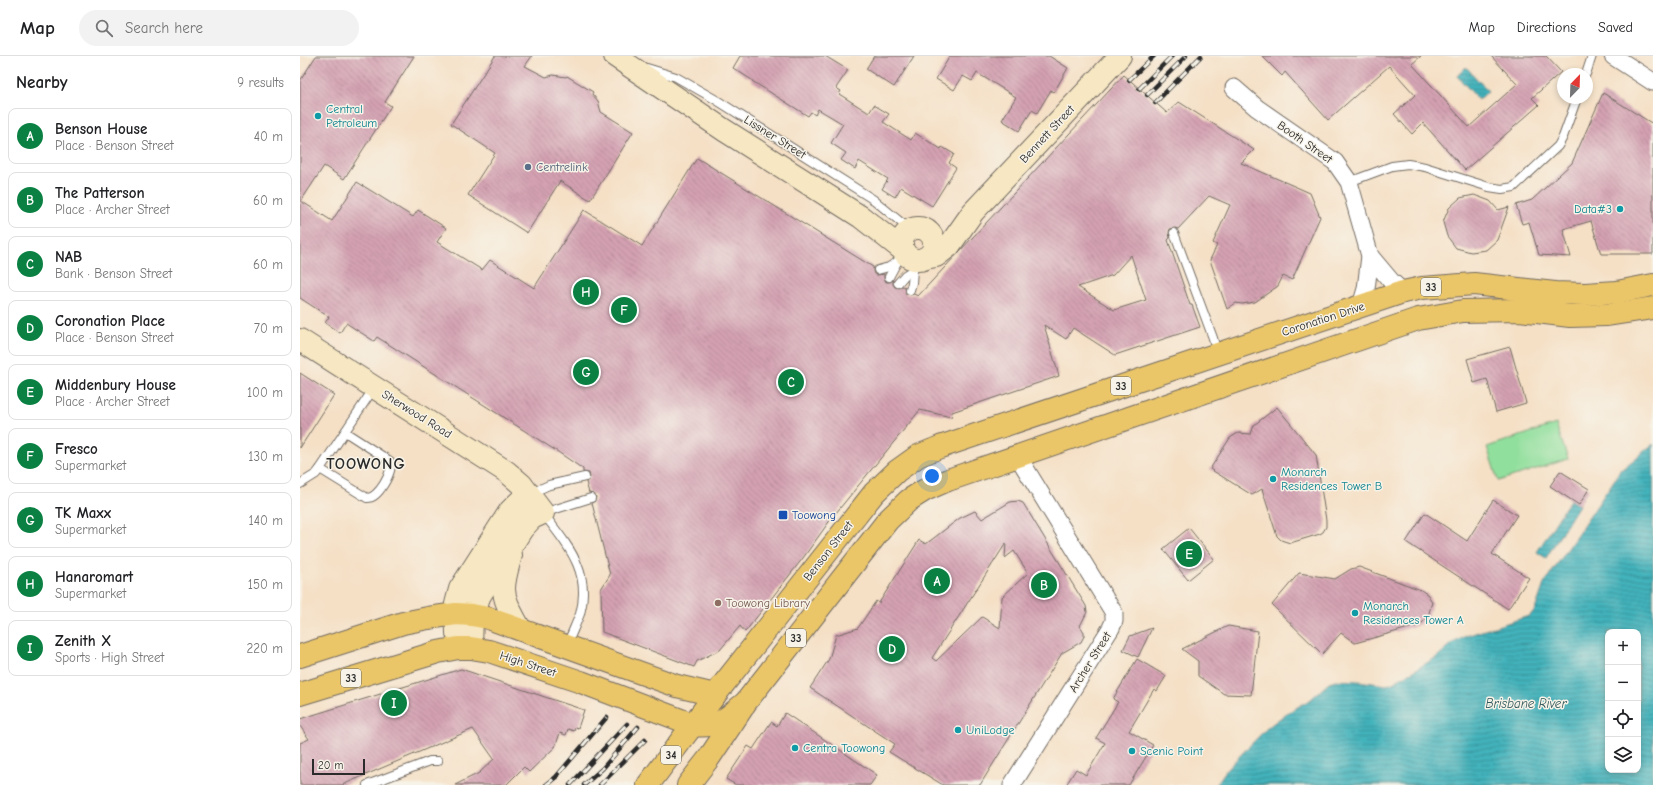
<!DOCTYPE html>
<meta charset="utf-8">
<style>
:root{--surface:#fff;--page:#f2f2f2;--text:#202124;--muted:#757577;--line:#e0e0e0;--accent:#0b8043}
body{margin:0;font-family:"Comic Neue",sans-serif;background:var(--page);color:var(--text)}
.controls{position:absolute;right:12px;bottom:12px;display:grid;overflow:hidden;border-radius:8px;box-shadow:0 2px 6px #0003}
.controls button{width:36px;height:36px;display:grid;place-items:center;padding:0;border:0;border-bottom:1px solid var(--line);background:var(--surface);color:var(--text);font:20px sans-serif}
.compass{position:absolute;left:1257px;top:12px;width:36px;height:36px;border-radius:50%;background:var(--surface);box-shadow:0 2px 6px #0003;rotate:23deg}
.scale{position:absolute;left:12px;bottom:10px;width:53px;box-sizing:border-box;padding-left:4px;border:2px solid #2b2b2b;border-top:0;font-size:11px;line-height:14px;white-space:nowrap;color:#2b2b2b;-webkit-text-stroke:3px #f7f3e8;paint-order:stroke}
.you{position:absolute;left:632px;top:420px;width:14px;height:14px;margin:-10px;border:3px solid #fff;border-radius:50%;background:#1a73e8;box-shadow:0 0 0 6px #1a73e833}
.badge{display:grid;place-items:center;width:26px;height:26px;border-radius:50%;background:var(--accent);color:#fff;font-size:13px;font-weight:700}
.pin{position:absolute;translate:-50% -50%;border:2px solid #fff;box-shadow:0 1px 4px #0006}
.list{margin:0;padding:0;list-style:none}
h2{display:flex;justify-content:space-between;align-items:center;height:52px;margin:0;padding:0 16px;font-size:17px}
h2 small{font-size:13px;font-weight:400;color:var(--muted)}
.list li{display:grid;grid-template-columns:26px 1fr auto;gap:12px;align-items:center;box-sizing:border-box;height:56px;margin:0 8px 8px;padding:0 8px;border:1px solid var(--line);border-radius:8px}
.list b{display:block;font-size:15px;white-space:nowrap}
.list p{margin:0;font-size:13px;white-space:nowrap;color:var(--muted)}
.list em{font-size:13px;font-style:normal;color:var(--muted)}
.icon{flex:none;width:22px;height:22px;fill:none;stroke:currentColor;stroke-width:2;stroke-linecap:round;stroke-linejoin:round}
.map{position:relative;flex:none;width:1353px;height:729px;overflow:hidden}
header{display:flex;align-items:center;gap:24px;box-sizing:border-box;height:56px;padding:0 20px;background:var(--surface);border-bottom:1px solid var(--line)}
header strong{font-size:19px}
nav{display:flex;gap:22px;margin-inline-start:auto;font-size:14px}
.search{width:280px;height:36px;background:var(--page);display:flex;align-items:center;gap:10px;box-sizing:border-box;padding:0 14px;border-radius:22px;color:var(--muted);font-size:15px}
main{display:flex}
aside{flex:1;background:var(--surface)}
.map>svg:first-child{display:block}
</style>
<header>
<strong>Map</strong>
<div class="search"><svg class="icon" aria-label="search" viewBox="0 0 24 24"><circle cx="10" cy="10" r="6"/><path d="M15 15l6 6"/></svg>Search here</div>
<nav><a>Map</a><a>Directions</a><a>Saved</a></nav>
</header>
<main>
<aside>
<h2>Nearby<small>9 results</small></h2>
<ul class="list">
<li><span class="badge">A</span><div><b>Benson House</b><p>Place · Benson Street</p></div><em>40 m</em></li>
<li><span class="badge">B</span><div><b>The Patterson</b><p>Place · Archer Street</p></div><em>60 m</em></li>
<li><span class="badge">C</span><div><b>NAB</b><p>Bank · Benson Street</p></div><em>60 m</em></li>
<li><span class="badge">D</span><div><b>Coronation Place</b><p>Place · Benson Street</p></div><em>70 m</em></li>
<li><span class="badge">E</span><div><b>Middenbury House</b><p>Place · Archer Street</p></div><em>100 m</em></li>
<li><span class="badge">F</span><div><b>Fresco</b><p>Supermarket</p></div><em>130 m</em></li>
<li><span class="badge">G</span><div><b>TK Maxx</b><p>Supermarket</p></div><em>140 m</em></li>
<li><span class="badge">H</span><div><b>Hanaromart</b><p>Supermarket</p></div><em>150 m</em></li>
<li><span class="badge">I</span><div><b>Zenith X</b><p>Sports · High Street</p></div><em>220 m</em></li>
</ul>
</aside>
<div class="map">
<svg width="1353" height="729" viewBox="0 0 1353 729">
<defs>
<pattern id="water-rules" width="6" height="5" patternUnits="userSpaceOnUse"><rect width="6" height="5" fill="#42b2bb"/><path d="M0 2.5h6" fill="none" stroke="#379198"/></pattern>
<pattern id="building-back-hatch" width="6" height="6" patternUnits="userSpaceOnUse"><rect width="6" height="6" fill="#d4a1b2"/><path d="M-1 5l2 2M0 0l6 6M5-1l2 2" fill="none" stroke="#ac8391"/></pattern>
</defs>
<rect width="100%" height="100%" fill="#f7f3e8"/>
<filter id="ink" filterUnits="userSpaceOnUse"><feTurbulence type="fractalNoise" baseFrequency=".025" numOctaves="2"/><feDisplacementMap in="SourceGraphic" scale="8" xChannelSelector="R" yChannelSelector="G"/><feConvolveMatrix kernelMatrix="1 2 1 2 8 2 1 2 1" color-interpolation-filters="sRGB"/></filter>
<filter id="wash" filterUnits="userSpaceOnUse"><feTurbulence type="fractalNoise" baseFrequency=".012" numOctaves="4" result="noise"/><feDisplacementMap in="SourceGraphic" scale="16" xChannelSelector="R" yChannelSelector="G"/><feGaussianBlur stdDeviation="0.9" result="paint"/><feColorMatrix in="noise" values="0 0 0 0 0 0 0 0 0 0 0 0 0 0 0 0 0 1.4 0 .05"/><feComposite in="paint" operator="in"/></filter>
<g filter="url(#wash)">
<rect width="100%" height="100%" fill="#f5e0c6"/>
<!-- garden -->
<polygon fill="#91df9d" stroke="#5e8564" points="1256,368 1268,403 1198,425 1187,391"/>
<!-- water -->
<g fill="url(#water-rules)" stroke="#366e73" fill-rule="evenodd">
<polygon points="1166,11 1188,35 1179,44 1157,20"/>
<path d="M1353,388V729H916L927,713L967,672L987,657L1010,644L1029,627C1042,621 1071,627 1086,629L1091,628L1137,601L1153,587L1166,580L1229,560L1235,554L1244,528L1321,414ZM1308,576H1338V714H1308Z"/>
<polygon points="1270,444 1279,449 1246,502 1237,496"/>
</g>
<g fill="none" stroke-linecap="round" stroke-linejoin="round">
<!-- ferry -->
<polyline stroke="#335a5d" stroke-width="1" stroke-dasharray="5 4" stroke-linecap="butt" points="1351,729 1353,727"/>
</g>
<g id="blocks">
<!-- building -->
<g fill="url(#building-back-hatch)" fill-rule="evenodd">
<path d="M16,0H114L85,46L91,50L44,123L24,110L1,145L32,165L57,126L113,161L118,154L146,172L137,186L182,214L190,204L234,232L284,154L342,190L397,102L573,211V215L574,218L577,219L584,218V222L586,226H590L593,224V228L595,231L599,232L603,230L605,231L606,238L611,239L614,238L618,240L824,19L867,57L879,46L954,94L941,107L1010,137L1020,161L992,224L983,220L978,230L955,246L942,248L936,247L927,253L910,204L917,189L913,187L930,149L909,140L878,173L875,172L870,173L869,176L870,182L868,184L890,249H892L900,271L815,299L773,272L766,283L744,269L759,320L652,356L651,361L620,354L531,463L503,502L445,576L440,570L420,594L397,605L394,611L302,576L301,533L310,519L292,447L295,445L296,441L294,438L289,437L286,426L290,422L289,417L283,416V413L258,396L77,281L74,285L46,267L40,277L25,267L29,261L0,242V25ZM831,199L846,244L814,254L778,231L813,219Z"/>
<polygon points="195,0 232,0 225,10 246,21 253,19 266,21 267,20 293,36 292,38 298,45 301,56 333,76 290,144 260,125 227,177 168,139 195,97 151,68"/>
<polygon points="440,0 525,0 548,14 536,32 541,35 539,38 569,57 574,49 589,58 583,66 611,84 615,77 641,93 642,91 654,98 649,107 656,112 632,150 601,131 595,141 582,133 588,123 559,105 555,113 541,104 546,97 531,87 543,68 518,53 515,59 511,56 508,60 452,25 452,24 433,12"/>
<polygon points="574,0 614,0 594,31 566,13"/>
<polygon points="650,0 749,0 768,12 754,36 751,34 737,57 732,54 719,75 702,64 716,41 677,17 672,25 663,20 654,34 636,23"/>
<polygon points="962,0 1121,0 1112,8 1169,71 1217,28 1191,0 1246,0 1261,16 1232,42 1239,49 1165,114 1123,67 1112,78 1094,58 1115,39 1089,10 1028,64 985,16 982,20"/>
<polygon points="1303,37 1353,68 1353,198 1301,198 1291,165 1263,173 1271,201 1239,199 1229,166 1222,168 1216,149 1232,144 1272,107"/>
<polygon points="1174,139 1190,145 1198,154 1209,151 1197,184 1186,194 1171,196 1156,192 1147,180 1143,166 1149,152 1160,142"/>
<polygon points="1210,291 1226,347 1196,356 1187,323 1174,327 1167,303"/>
<polygon points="0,317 34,339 0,392"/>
<polygon points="977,351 1016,399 1026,464 1026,471 1023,476 1020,478 990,487 981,484 977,480 962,433 952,439 910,413 930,382 938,377 951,378 954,369"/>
<polygon points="1260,415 1289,433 1279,449 1250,430"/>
<polygon points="1193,444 1217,459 1192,498 1229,522 1208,553 1106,486 1125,457 1167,485"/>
<path d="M718,445L723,447L786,550L787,556L780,570L784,576V580L781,586L762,597L680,729H643L589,696L595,688L510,632L529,603L536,579L558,572L576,545L579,547L619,484L626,488L660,462L675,455L682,463L710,446ZM706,487L705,502L714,495L728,517L702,541L700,572L682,561L636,605L632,602Z"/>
<polygon points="889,472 914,503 888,524 863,493"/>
<polygon points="1059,511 1121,534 1128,539 1132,546 1128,561 1122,567 1116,570 1055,587 1041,577 1022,598 972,549 999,517 1035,523 1051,513"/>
<polygon points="928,570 958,575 951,639 924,638 898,620 898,605 882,593"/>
<polygon points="852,572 838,601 823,594 830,580"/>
<polygon points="837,603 866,620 857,635 854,633 829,675 853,689 829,729 766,729 776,713 786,719 805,687 796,682 818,646 813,643"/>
<polygon points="161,613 284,654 278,672 275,671 274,675 268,673 266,679 260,677 255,691 229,716 224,711 206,729 155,729 179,717 194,703 173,673 42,729 0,729 0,687 9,683 0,670 0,663"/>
<polygon points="485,657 577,719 570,729 436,729 426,723 448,690 453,693 471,666 477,670"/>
</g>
</g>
</g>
<g filter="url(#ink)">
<use href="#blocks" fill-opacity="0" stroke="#726a61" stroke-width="1"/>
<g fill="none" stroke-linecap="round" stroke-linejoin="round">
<!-- lane casing -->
<g stroke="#726a61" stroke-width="10">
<g id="lane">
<polyline points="347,12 376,21 418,45 574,144 603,168 619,172"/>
<polyline points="1286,18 1292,0"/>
<polyline points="1049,126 1092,110 1108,108 1125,111 1189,131 1202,133 1214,131 1258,90 1263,81 1277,42"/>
<polyline points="874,177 913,282 917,298"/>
<polyline points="578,214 589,211 597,206"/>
<polyline points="589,221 603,195"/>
<polyline points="598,227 605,219 613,214 623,203"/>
<polyline points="610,234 612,227 613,214"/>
<path d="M20,413L67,442C78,443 94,415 90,405L45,376"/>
<polyline points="0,428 16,418 20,413 74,332"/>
<polyline points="229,438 249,429 285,421"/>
<path d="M267,589C271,579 276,568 280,558C292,515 267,489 243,457L291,442"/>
<polyline points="67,729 130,705 138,705"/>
</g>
</g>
<!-- street casing -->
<g stroke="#726a61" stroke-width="19">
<g id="street">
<polyline points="1313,0 1353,26"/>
<polyline points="934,32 957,52 1035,106 1049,126 1070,200 1066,233 1061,250"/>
<polyline points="1070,200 1091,225 1103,236"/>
<polyline points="712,729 811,572 814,565 814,557 717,399"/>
</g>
</g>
<!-- secondary casing -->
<g stroke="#726a61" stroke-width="24">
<g id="secondary">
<polyline points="315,0 424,74 561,161 603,194"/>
<circle cx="618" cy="188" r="16"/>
<polyline points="625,202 636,200 649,190 673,156 820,0"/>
<polyline points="0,284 207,416 221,428 243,457 232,462 222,473 180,539 172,559 171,592"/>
<path d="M211,499C208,510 204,522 204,533C204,547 214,561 220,573"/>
<polyline points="157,577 156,548 160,533 210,455 219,446 229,438"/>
</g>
</g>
<!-- primary casing -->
<g stroke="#726a61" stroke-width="24">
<g id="primary">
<polyline points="348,729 415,639"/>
<polyline points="388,729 409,702 443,651"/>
</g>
</g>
<!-- highway casing -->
<g stroke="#726a61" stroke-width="24">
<g id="highway">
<polyline points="0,600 103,567 128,562 156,558 172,559 188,562 377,630 415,639 574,437 597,415 618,400 640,391 1103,236 1122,232 1174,228 1255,237 1285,238 1317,236 1353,229"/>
<path d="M0,638L138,596L158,592H171L189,595L281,626L394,669C421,672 426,662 446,646L588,464L609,444L625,434L648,424L1118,263L1163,255L1220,254L1270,260L1307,259L1353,252"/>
</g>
</g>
<!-- lane -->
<use href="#lane" stroke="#fff" stroke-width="8"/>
<!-- street -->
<use href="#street" stroke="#fff" stroke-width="17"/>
<!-- secondary -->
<use href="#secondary" stroke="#f7e8c3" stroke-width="22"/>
<!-- primary -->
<use href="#primary" stroke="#ebc669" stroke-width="22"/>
<!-- highway -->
<use href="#highway" stroke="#ebc669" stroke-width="22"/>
<!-- rail casing -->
<g stroke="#2b2b2b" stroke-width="4.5">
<g id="rail">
<polyline points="829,24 854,0"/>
<polyline points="839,33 872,0"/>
<polyline points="847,39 886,0"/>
<polyline points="855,47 901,0"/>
<polyline points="246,729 256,721 307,661"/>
<polyline points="270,729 327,668"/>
<polyline points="284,729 303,712 338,671"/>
<polyline points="300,729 345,684"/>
</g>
</g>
<!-- rail -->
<use href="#rail" stroke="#f7f3e8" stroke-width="3" stroke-dasharray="9" stroke-linecap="butt"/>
</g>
</g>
<!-- markers -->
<g fill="#0f9aa8" stroke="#f7f3e8" stroke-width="1.5">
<circle cx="18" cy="60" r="4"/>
<circle cx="1320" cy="153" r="4"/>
<circle cx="973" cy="423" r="4"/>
<circle cx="1055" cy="557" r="4"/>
<circle cx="658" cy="674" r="4"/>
<circle cx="495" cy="692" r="4"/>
<circle cx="832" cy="695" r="4"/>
</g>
<circle fill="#5c6f8a" stroke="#f7f3e8" stroke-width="1.5" cx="228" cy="111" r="4"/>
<rect fill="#1a4fb4" stroke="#f7f3e8" stroke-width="1.5" x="478" y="454" width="10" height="10" rx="2"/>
<circle fill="#8d6e63" stroke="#f7f3e8" stroke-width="1.5" cx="418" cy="547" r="4"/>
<g text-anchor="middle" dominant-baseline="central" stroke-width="3" stroke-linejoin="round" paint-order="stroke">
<!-- shield labels -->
<g fill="#f7f3e8" stroke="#686764" stroke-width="1">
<rect x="1121" y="222" width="20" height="18" rx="3"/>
<rect x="811" y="321" width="20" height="18" rx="3"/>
<rect x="486" y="573" width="20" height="18" rx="3"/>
<rect x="41" y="613" width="20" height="18" rx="3"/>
<rect x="361" y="690" width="20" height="18" rx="3"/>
</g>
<g font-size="11" font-weight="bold" fill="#2b2b2b">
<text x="1131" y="231">33</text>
<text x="821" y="330">33</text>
<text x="496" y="582">33</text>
<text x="51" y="622">33</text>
<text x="371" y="699">34</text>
</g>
<!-- culture labels -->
<g font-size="12" fill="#0d838f" stroke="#f7f3e8" text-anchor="start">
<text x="26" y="53">Central<tspan x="26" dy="14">Petroleum</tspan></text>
<text x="1312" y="153" text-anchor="end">Data#3</text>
<text x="981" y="416">Monarch<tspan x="981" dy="14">Residences Tower B</tspan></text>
<text x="1063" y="550">Monarch<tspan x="1063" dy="14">Residences Tower A</tspan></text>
<text x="666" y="674">UniLodge</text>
<text x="503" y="692">Centra Toowong</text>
<text x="840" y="695">Scenic Point</text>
</g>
<!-- street labels -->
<g font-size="12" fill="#2b2b2b" stroke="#f7f3e8">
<text transform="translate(747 78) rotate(-47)">Bennett Street</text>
<text transform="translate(475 81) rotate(32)">Lissner Street</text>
<text transform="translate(1005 86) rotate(35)">Booth Street</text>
<text transform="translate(1023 263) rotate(-18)">Coronation Drive</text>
<text transform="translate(117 358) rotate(32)">Sherwood Road</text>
<text transform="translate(528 495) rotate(-52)">Benson Street</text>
<text transform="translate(790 606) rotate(-58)">Archer Street</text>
<text transform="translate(228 608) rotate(18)">High Street</text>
</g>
<!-- service labels -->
<g font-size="12" fill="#4e5e75" stroke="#f7f3e8" text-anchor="start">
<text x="236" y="111">Centrelink</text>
</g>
<!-- transit labels -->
<g font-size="12" fill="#164399" stroke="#f7f3e8" text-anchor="start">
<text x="492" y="459">Toowong</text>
</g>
<!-- education labels -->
<g font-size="12" fill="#785e54" stroke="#f7f3e8" text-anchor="start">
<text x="426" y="547">Toowong Library</text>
</g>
<!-- water labels -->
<g font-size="13" font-style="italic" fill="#335a5d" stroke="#f7f3e8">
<text x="1226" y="647">Brisbane River</text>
</g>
<!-- district labels -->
<g font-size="16" font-weight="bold" letter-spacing="1" fill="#2b2b2b" stroke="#f7f3e8">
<text x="66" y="408">TOOWONG</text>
</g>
</g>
</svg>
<div class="controls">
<button>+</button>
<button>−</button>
<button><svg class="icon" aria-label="locate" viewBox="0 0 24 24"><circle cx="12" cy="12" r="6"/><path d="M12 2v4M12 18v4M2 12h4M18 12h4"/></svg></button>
<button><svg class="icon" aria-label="layers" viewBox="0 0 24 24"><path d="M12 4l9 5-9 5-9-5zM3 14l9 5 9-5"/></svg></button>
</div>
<svg class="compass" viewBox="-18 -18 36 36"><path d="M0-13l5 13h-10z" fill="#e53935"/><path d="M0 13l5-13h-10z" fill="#757577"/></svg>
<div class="scale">20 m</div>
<div class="you"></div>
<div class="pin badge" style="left:637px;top:525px">A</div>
<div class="pin badge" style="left:744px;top:529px">B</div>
<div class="pin badge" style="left:491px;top:326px">C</div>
<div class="pin badge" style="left:592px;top:593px">D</div>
<div class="pin badge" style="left:889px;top:498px">E</div>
<div class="pin badge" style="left:324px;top:254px">F</div>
<div class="pin badge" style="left:286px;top:316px">G</div>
<div class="pin badge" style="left:286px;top:236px">H</div>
<div class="pin badge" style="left:94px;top:647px">I</div>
</div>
</main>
